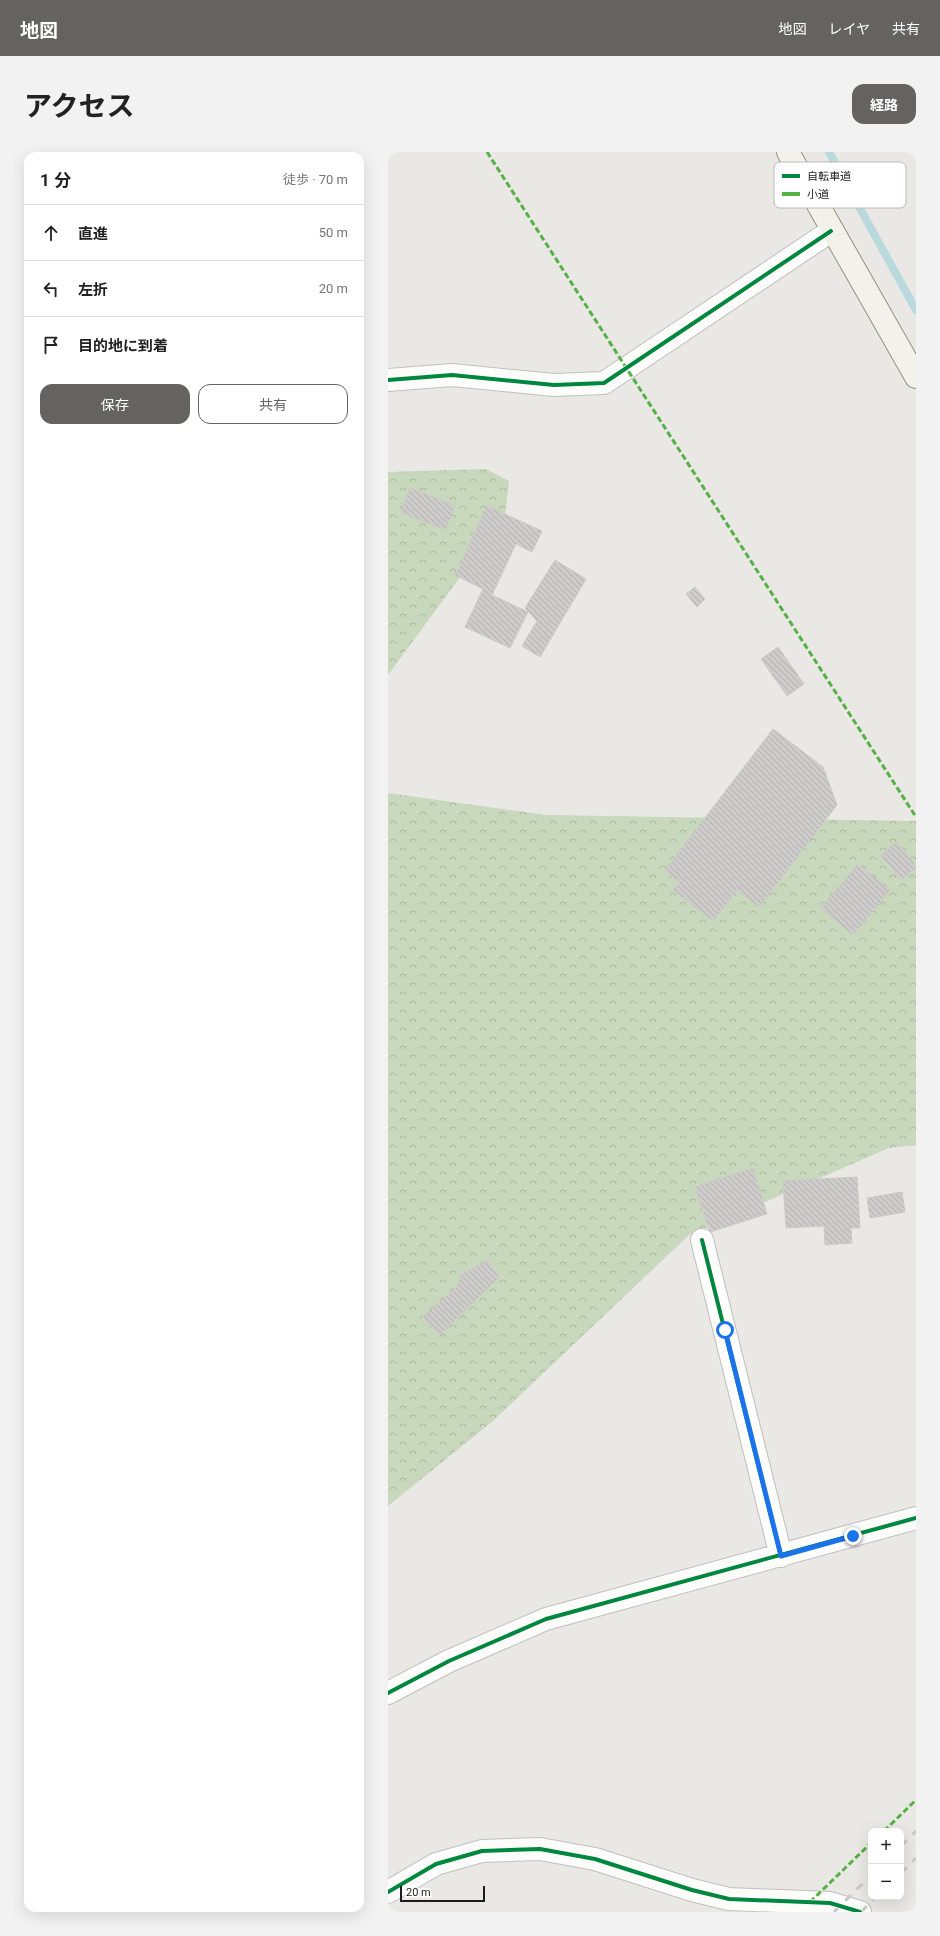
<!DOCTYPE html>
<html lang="ja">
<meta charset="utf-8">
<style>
:root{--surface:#fff;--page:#f2f2f2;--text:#222;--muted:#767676;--line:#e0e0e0;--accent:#646362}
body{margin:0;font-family:Roboto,"Noto Sans JP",sans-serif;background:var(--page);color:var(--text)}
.controls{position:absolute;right:12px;bottom:12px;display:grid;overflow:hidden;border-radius:8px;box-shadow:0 4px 16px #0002}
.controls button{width:36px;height:36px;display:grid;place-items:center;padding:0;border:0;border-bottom:1px solid var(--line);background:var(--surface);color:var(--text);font:20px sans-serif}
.scale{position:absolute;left:12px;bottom:10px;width:85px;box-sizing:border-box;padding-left:4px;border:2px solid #1c1c1c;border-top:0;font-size:11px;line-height:14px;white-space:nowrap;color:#1c1c1c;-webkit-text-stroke:3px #fff;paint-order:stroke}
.stop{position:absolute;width:12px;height:12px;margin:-9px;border:3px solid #1a73e8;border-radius:50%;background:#fff}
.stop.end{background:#1a73e8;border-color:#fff;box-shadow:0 1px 4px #0008}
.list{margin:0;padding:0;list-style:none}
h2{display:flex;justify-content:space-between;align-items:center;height:52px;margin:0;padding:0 16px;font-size:17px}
h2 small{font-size:13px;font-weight:400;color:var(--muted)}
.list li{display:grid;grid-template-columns:26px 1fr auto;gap:12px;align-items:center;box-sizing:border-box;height:56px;padding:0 16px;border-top:1px solid var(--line)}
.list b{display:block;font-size:15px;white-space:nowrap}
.list em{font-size:13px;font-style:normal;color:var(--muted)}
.actions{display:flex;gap:8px;padding:12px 16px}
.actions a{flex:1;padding:9px 0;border:1px solid var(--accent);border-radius:12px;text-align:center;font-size:14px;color:var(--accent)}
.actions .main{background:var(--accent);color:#fff}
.icon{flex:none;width:22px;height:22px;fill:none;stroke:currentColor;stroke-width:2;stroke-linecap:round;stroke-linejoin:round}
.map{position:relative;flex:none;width:528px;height:1760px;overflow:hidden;border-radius:12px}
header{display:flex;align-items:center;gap:24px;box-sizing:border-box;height:56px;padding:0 20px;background:var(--accent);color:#fff}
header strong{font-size:19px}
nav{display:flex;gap:22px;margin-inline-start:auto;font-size:14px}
.intro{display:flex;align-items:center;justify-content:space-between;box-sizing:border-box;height:96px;padding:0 24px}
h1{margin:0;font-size:28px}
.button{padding:10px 18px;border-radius:12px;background:var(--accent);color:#fff;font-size:14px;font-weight:700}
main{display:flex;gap:24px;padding:0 24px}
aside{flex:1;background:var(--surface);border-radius:12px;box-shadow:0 4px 16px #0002}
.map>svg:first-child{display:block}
</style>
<header>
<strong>地図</strong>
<nav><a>地図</a><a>レイヤ</a><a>共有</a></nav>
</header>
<div class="intro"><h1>アクセス</h1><a class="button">経路</a></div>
<main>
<aside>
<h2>1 分<small>徒歩 · 70 m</small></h2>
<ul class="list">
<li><svg class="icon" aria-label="ahead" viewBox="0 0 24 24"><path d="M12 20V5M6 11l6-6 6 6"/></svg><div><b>直進</b></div><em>50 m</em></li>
<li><svg class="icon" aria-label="left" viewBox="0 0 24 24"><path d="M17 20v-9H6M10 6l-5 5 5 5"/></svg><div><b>左折</b></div><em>20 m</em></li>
<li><svg class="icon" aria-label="arrive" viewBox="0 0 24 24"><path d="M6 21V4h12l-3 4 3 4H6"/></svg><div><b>目的地に到着</b></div></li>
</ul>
<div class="actions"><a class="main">保存</a><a>共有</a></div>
</aside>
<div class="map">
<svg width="528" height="1760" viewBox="0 0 528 1760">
<defs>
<pattern id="forest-crowns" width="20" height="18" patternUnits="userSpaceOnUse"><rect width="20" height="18" fill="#c8d8bc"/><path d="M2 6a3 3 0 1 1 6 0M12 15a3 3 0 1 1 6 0" fill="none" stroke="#abb9a1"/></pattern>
<pattern id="building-back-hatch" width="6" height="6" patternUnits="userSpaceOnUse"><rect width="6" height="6" fill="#ceccca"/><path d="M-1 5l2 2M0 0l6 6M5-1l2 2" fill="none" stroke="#b0afad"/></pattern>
</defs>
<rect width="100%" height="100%" fill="#eae8e5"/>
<!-- forest -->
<g fill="url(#forest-crowns)">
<polygon points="98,317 121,329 117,364 0,523 0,320"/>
<polygon points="0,641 158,663 528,669 528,993 501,996 301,1083 105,1269 0,1354"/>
</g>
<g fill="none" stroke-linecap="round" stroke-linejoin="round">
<!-- stream -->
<polyline stroke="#bad9dc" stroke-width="8" points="441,0 528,158"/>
</g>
<!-- building -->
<g fill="url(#building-back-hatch)" stroke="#cdc9c6">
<polygon points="22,336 67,354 57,378 13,360"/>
<polygon points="99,354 154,379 144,400 128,392 104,443 140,460 122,496 77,475 95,437 67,423"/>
<polygon points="167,408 198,427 152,505 134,494 149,469 137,456"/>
<polygon points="307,435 317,447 309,455 298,442"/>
<polygon points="390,495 416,532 399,544 373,507"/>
<polygon points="385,577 435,615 449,653 371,755 349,738 325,769 285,738 292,730 277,718"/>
<polygon points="509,690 528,714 528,716 513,728 493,703"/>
<polygon points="470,712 502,738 465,783 433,756"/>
<polygon points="365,1016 379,1062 322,1080 307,1035"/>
<polygon points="469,1025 472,1076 463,1076 464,1091 437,1093 436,1074 398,1076 395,1029"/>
<polygon points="514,1040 517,1060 482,1066 479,1046"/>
<polygon points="100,1108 111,1125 52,1183 34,1165 72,1132 71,1124"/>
</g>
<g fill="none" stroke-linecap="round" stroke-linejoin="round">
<!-- street casing -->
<g stroke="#c1c0bf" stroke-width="24">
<g id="street">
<polyline points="0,228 64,223 166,233 216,231 443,79"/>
<polyline points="314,1088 393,1404"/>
<polyline points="0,1541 61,1509 158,1467 528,1366"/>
<polyline points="0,1740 48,1712 94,1699 152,1697 207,1707 304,1738 341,1747 442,1751 472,1760"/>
</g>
</g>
<!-- secondary casing -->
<g stroke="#93927f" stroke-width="24">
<polyline id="secondary" points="400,0 528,225"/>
</g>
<!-- street -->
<use href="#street" stroke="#fcfcfb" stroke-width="22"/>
<!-- secondary -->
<use href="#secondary" stroke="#f2f1ea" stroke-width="22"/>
<!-- rail -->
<g stroke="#c9c9c8" stroke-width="3" stroke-dasharray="8 8" stroke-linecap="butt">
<polyline points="513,1694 528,1679"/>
<polyline points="513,1721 528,1706"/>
<polyline points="446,1760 483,1723"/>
<polyline points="473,1760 488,1745"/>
</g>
<!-- quiet -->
<g stroke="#55b145" stroke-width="3" stroke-dasharray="6 3" stroke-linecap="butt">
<polyline points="99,0 528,665"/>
<polyline points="496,1679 528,1648"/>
<polyline points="422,1750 483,1691"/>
<polyline points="523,1760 528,1756"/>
</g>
<!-- cycleway casing -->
<g stroke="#fff" stroke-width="6">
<g id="cycleway">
<polyline points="0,228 64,223 166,233 216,231 443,79"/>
<polyline points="314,1088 393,1404"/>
<polyline points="0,1541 61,1509 158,1467 528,1366"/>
<polyline points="0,1740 48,1712 94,1699 152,1697 207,1707 304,1738 341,1747 442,1751 472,1760"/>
</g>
</g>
<!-- cycleway -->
<use href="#cycleway" stroke="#00873e" stroke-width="4"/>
</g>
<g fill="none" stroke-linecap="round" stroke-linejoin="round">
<!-- route -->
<polyline stroke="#1a73e8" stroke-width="5" points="337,1178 393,1404 465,1384"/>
</g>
<!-- legend -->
<rect x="386" y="10" width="132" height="46" rx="6" fill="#fff" stroke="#bbb" stroke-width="1"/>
<rect x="394" y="22" width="18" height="4" fill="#00873e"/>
<rect x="394" y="40" width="18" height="4" fill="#55b145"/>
<g font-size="11" fill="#1c1c1c">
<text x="419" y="28">自転車道</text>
<text x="419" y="46">小道</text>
</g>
</svg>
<div class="controls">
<button>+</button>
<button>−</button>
</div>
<div class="scale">20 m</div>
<div class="stop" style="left:337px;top:1178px"></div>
<div class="stop end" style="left:465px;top:1384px"></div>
</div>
</main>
